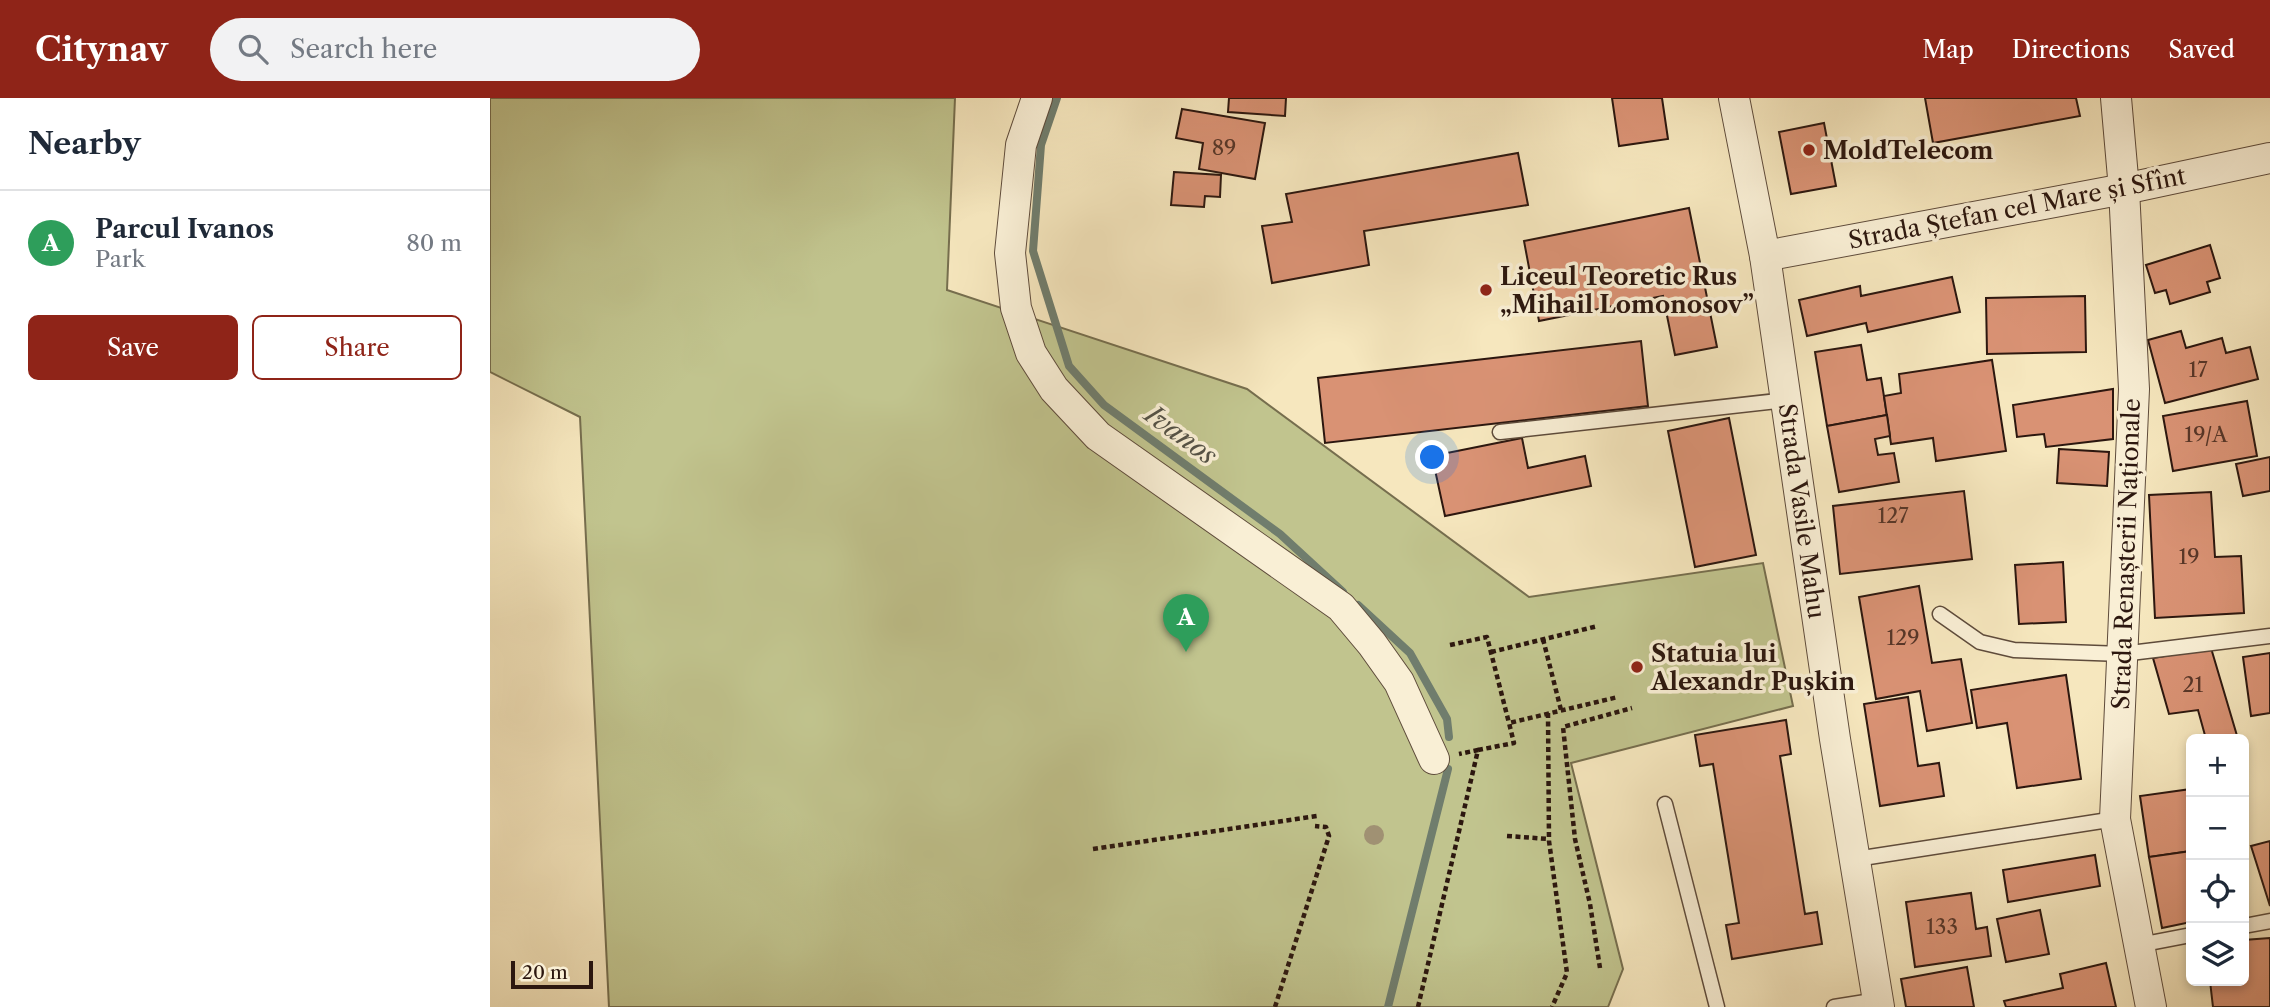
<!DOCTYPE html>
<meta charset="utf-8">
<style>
:root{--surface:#fff;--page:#f2f2f3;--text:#1f2937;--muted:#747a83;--line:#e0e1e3;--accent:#8f2418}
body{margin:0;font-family:"Libre Caslon Text",serif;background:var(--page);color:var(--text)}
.controls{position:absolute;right:21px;bottom:21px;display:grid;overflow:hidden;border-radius:10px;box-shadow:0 4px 10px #0003}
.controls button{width:63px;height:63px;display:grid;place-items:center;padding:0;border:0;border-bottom:2px solid var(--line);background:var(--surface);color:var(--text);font:35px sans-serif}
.scale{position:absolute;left:21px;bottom:18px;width:82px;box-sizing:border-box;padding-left:7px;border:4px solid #2c170f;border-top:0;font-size:19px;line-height:24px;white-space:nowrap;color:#2c170f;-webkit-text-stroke:5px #f9efd5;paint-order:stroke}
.you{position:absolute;left:943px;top:360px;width:24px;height:24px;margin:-18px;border:5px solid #fff;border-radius:50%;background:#1a73e8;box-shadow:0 0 0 10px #1a73e833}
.badge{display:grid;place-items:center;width:46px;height:46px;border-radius:50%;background:var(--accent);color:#fff;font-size:23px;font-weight:700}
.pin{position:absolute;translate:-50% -58px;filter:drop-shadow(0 2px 4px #0008)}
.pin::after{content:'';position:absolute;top:37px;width:24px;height:21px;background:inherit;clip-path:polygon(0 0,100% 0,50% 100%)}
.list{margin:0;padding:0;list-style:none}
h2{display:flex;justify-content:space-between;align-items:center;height:91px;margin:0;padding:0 28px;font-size:30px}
h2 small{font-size:23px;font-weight:400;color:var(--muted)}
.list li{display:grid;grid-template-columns:46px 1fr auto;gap:21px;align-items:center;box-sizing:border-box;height:105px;padding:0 28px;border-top:2px solid var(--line)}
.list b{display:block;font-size:26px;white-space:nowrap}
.list p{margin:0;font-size:23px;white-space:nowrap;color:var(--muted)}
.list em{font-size:23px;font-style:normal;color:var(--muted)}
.actions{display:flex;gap:14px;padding:21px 28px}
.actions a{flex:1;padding:16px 0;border:2px solid var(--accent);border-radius:10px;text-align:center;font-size:24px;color:var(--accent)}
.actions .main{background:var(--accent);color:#fff}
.icon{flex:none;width:38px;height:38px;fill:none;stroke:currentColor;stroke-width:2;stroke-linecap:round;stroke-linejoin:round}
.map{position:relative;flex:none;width:1780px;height:909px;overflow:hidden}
header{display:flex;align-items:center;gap:42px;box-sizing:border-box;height:98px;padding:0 35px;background:var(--accent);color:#fff}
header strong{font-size:33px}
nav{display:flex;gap:38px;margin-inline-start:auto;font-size:24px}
.search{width:490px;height:63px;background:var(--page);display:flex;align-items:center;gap:18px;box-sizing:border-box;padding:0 24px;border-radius:38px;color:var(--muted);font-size:26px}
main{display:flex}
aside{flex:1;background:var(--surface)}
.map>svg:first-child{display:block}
</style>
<header>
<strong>Citynav</strong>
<div class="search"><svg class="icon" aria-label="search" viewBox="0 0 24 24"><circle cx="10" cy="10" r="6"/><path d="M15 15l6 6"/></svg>Search here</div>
<nav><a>Map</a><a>Directions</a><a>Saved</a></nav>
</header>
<main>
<aside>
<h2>Nearby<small></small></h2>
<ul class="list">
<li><span class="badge" style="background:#2e9e5b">A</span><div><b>Parcul Ivanos</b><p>Park</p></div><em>80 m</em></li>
</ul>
<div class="actions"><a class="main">Save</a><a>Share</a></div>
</aside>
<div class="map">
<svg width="1780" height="909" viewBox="0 0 1780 909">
<rect width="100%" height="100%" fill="#f6e7be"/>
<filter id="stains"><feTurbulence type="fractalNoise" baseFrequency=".00286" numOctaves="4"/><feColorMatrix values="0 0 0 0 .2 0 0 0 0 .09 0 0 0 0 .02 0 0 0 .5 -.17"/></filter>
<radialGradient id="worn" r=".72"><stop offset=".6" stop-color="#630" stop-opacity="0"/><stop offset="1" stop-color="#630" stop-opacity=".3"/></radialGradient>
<!-- green -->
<polygon fill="#c1c48e" stroke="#766e4e" stroke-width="2" points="0,0 465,0 457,192 757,291 1039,499 1273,465 1303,608 1081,665 1133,871 1118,909 119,909 90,319 0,274"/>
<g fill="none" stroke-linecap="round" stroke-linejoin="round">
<!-- stream -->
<g stroke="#707d6d" stroke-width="8">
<polyline points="567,0 551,47 543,153 579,268 614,307 790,436 853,494"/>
<polyline points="868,507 920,555 957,621 959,639"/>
<polyline points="898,909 958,671"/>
</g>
</g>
<!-- building -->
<g fill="#d99274" stroke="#2c170f" stroke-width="2">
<polygon points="739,0 796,0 795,18 738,14"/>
<polygon points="1122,0 1172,0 1178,41 1129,48"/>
<polygon points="1435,0 1586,0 1590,18 1443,45"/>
<polygon points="692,11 775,25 765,81 709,71 713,45 686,40"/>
<polygon points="1334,25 1346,88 1301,96 1289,34"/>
<polygon points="1028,55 1038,107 874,133 879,167 782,185 772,128 802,124 796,96"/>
<polygon points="684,74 731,77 730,99 715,98 714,109 681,107"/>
<polygon points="1199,110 1227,249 1185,257 1173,198 1049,223 1034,143"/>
<polygon points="1720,147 1730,180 1717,184 1720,194 1680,206 1676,192 1665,195 1656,167"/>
<polygon points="1462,179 1470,214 1378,234 1376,225 1317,238 1309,202 1370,188 1371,198"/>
<polygon points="1595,198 1596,254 1497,256 1496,200"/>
<polygon points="1691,233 1696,250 1732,240 1736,255 1760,249 1768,281 1675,305 1658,242"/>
<polygon points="1151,243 1158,308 835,345 828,280"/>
<polygon points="1371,247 1377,282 1391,280 1397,317 1337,328 1325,254"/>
<polygon points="1502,262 1516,353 1446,363 1443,340 1401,346 1394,298 1411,295 1409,276"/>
<polygon points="1623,291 1623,341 1556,349 1554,336 1527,339 1523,307"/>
<polygon points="1757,303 1767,358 1683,373 1673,318"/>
<polygon points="1397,317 1400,338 1385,341 1388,357 1404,355 1409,384 1349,394 1337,328"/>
<polygon points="1239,320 1266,457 1205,469 1178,333"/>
<polygon points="1032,340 1038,370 1095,358 1101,388 955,418 942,358"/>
<polygon points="1569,351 1619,354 1617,388 1567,385"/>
<polygon points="1780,359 1780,393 1753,398 1746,366"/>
<polygon points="1474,393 1482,461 1350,476 1343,408"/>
<polygon points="1721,394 1725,459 1751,458 1754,515 1665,520 1659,397"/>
<polygon points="1573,464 1576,524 1529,526 1525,467"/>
<polygon points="1429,488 1442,565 1471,561 1482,625 1437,633 1430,593 1386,601 1369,499"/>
<polygon points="1721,550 1748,641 1716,641 1708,612 1679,616 1663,560"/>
<polygon points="1780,555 1780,615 1761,618 1753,559"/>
<polygon points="1576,577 1591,681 1527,690 1517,625 1487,630 1481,592"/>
<polygon points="1418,599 1428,668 1449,665 1454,698 1390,708 1374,606"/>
<polygon points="1296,622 1301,656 1290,658 1315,816 1327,814 1332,846 1242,861 1236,827 1249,825 1223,666 1210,668 1205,637"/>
<polygon points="1701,691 1701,753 1659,759 1650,698"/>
<polygon points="1780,743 1780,808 1761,748"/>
<polygon points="1701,753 1701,824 1672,830 1659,759"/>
<polygon points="1605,757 1610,788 1518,804 1513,772"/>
<polygon points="1481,795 1486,831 1497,829 1501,858 1425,869 1416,804"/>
<polygon points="1550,812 1559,856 1516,864 1507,821"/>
<polygon points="1780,840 1780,909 1723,909 1720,883 1754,883 1754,842"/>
<polygon points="1616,865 1626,909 1516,909 1514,903 1573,890 1570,876"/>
<polygon points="1477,869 1484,909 1416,909 1411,881"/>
</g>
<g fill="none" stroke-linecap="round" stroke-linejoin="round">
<!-- lane casing -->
<g stroke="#5e4b3b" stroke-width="17">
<g id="lane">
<polyline points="1010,334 1296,302"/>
<polyline points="1450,516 1490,544 1524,552 1632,556 1780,538"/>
<polyline points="1175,706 1227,909"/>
<polyline points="1366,761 1625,721"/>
<polyline points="1754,828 1780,823"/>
<polyline points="1649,847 1701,837"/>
<polyline points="1344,909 1388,902"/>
</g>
</g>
<!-- street casing -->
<g stroke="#5e4b3b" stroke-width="32">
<g id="street">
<polyline points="547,0 531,47 520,155 526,210 541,255 564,291 608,338 851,509 882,546 909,584 944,661"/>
<polyline points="1244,0 1275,158 1345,641 1389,909"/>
<polyline points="1626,0 1634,91 1644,291 1625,721 1661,909"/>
<polyline points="1275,158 1634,91 1780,60"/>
</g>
</g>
<!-- path -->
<g stroke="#2c170f" stroke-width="4.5" stroke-dasharray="5 3.5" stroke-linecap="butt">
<polyline points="1053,541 1071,612"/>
<polyline points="960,547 997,539 1019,625"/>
<polyline points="1001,554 1108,528"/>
<polyline points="1058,615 1059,743 1077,875 1062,909"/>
<polyline points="988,652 1024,645 1019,625 1128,599"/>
<polyline points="1017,738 1059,741"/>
<polyline points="603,751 827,718"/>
<polyline points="1110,870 1100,806 1085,741 1073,629 1142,610"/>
<polyline points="785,909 839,738 836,729 825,728"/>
<polyline points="928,909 988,652 969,656"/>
</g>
<!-- lane -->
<use href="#lane" stroke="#f9efd5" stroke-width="14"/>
<!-- street -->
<use href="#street" stroke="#f9efd5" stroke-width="30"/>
</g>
<!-- trees -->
<circle fill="#a09173" cx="884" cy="737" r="10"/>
<!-- markers -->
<g fill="#8f2418" stroke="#f9efd5" stroke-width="2.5">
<circle cx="1319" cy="52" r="7"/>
<circle cx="996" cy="192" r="7"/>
<circle cx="1147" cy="569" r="7"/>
</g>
<g text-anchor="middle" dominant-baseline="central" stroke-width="7" stroke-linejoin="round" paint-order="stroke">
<!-- number labels -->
<g font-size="21" fill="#573628">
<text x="734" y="49">89</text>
<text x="1708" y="271">17</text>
<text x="1716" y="336">19/A</text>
<text x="1403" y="417">127</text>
<text x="1699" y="458">19</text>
<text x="1413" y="539">129</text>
<text x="1703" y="586">21</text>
<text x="1452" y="828">133</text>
</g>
<!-- poi labels -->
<g font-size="24" font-weight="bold" fill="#2c170f" stroke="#f9efd5" text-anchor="start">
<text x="1333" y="52">MoldTelecom</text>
<text x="1010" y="178">Liceul Teoretic Rus<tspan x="1010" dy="28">„Mihail Lomonosov”</tspan></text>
<text x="1161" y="555">Statuia lui<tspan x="1161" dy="28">Alexandr Pușkin</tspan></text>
</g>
<!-- street labels -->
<g font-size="24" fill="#2c170f" stroke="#f9efd5">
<text transform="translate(1527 110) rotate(-11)">Strada Ștefan cel Mare și Sfînt</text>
<text transform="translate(1312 413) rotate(82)">Strada Vasile Mahu</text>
<text transform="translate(1636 456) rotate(-88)">Strada Renașterii Naționale</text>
</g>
<!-- water labels -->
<g font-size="26" font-style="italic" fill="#545246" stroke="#f9efd5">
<text transform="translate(691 337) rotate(36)">Ivanos</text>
</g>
</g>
<rect width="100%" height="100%" filter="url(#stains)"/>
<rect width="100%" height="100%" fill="url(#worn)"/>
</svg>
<div class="controls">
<button>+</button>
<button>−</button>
<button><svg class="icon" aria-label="locate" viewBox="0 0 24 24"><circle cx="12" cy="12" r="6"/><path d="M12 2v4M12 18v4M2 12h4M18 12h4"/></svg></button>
<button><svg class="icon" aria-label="layers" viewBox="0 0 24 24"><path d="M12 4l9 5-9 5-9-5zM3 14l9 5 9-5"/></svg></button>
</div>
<div class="scale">20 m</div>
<div class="you"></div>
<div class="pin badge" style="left:696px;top:554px;background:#2e9e5b">A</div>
</div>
</main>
